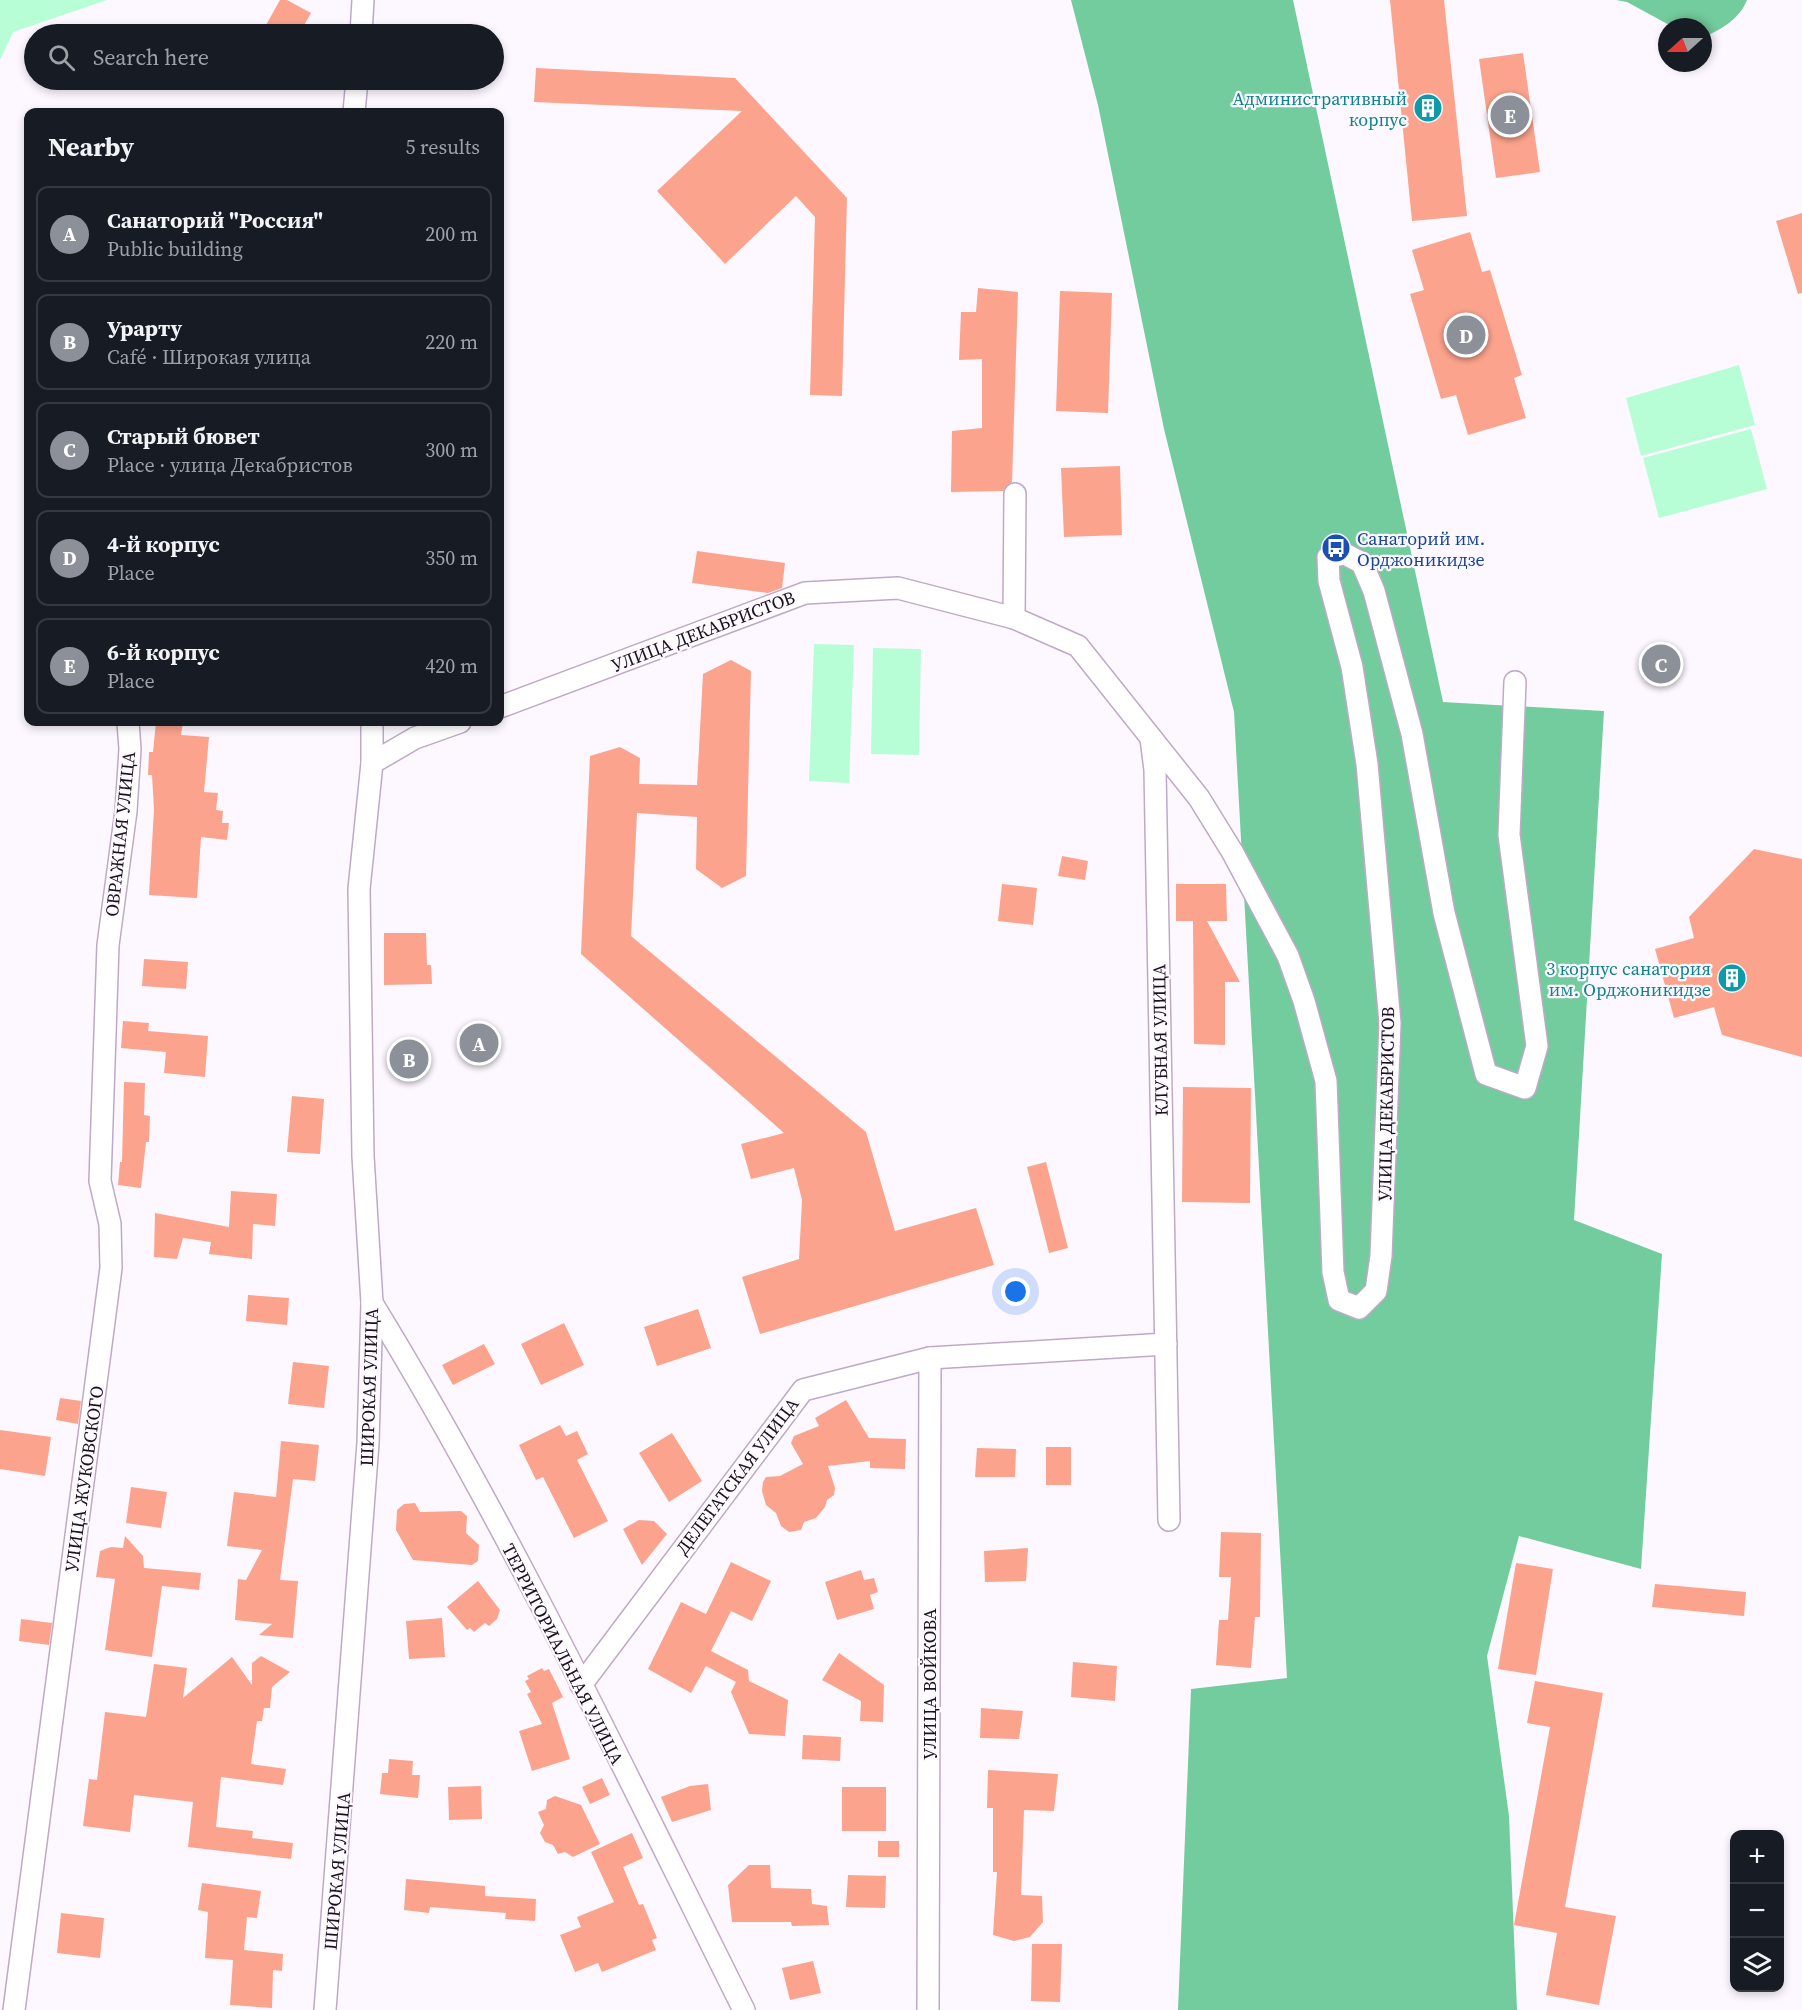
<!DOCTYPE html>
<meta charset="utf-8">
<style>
:root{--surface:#171b24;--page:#242831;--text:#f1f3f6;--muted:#9ea1a6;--line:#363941;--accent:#8c9099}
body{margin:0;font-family:"Source Serif 4",serif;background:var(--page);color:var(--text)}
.controls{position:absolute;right:18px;bottom:18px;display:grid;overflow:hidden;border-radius:12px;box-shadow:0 3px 9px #0003}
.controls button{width:54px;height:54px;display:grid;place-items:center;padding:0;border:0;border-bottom:2px solid var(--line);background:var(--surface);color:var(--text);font:30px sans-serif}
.compass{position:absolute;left:1658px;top:18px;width:54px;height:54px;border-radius:50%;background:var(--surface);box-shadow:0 3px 9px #0003;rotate:249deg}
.you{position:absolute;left:1016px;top:1292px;width:21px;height:21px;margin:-15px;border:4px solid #fff;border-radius:50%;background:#1a73e8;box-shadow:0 0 0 9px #1a73e833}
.badge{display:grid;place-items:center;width:39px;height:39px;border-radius:50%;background:var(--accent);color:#fff;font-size:20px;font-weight:700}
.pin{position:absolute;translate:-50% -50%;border:3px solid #fff;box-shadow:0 2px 6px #0006}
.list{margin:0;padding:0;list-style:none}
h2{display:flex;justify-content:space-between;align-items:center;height:78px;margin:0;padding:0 24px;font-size:26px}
h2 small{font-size:20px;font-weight:400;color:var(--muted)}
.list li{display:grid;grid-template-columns:39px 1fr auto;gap:18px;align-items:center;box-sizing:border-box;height:96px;margin:0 12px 12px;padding:0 12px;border:2px solid var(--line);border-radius:12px}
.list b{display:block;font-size:22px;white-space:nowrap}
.list p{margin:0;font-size:20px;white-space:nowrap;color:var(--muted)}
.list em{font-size:20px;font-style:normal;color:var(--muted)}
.icon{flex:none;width:33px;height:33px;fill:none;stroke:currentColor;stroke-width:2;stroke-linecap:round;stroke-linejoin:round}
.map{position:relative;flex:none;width:1802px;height:2010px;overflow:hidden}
.search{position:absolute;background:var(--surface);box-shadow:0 3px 9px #0003;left:24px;top:24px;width:480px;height:66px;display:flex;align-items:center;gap:15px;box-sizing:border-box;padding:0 21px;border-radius:33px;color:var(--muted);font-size:22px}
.panel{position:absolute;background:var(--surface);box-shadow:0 3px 9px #0003;left:24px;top:108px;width:480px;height:618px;border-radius:12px}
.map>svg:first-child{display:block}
</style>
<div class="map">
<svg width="1802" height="2010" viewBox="0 0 1802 2010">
<rect width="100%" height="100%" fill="#fdf8ff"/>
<!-- green -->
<g fill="#b7fdd6">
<polygon points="0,0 107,0 13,32 0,60"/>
<polygon points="1739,365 1755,425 1641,456 1626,398"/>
<polygon points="1751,429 1767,489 1659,518 1643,458"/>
<polygon points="814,644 854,645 849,783 809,781"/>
<polygon points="873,648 921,649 919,755 871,754"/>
</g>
<!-- forest -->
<g fill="#73cc9d">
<polygon points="1071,0 1293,0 1443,702 1604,711 1574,1220 1662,1254 1641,1569 1519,1536 1487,1656 1509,1816 1517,2010 1178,2010 1191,1689 1287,1678 1234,712 1164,429 1098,105"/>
<path d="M1616,0H1747C1739,20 1721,29 1703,38V27H1673L1627,2Z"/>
</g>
<!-- building -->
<g fill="#fba38d">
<polygon points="280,0 287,0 311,13 299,34 261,34"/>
<polygon points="1390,0 1444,0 1467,216 1412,221"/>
<polygon points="1523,53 1540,172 1496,178 1479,59"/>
<polygon points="536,68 735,78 847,198 842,396 810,395 815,217 796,196 725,264 657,191 742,111 534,102"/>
<polygon points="1802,213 1802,293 1798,294 1776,221"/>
<polygon points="1470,232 1482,272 1490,270 1522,375 1514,378 1526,418 1468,435 1456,395 1441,399 1410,294 1424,290 1412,250"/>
<polygon points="978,288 1018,292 1012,482 1003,491 951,492 952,431 982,428 982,359 959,360 961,312 976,312"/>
<polygon points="1060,291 1112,293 1108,413 1056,411"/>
<polygon points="1120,466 1122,535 1064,537 1061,468"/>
<polygon points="697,551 785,563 782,588 768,593 692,583"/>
<polygon points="731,660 751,671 746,876 722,888 696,869 697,817 637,813 631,936 866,1132 895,1231 976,1208 994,1265 760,1334 742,1277 799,1259 802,1200 794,1168 751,1179 741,1144 784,1133 581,954 590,756 620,747 640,758 639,784 697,785 703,674"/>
<polygon points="156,722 183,722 181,735 209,737 204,792 218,793 216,810 223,811 222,823 229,823 227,840 201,837 197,898 149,895 154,810 152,775 148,775 149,752 153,752"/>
<polygon points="1754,849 1802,859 1802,1057 1722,1035 1714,1007 1674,1018 1655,949 1694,938 1689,917"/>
<polygon points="1062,856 1088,861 1085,880 1058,876"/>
<polygon points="1002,884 1037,888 1033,925 998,921"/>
<polygon points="1176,884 1226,884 1227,921 1207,921 1240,982 1225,982 1225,1045 1194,1044 1193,921 1176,921"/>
<polygon points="384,933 426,933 427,965 431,965 432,984 384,985"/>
<polygon points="144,959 188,962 186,989 142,986"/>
<polygon points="123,1021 149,1023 148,1031 208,1036 205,1077 164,1073 166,1052 121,1048"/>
<polygon points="415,1041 419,1077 399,1080 396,1043"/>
<polygon points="124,1082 145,1083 144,1115 150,1116 149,1142 146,1142 141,1188 118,1185 120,1162 122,1162"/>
<polygon points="1183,1087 1251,1088 1250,1203 1182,1202"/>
<polygon points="292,1096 324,1099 320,1154 287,1152"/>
<polygon points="1046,1162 1068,1248 1049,1253 1027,1167"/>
<polygon points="231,1191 277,1194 275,1226 253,1224 252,1259 209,1254 211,1242 183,1238 177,1259 154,1257 155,1213 229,1227"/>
<polygon points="248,1295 289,1298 287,1325 246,1321"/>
<polygon points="698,1309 711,1348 657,1366 644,1327"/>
<polygon points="564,1323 584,1365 541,1385 521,1344"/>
<polygon points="484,1344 495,1364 453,1385 442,1365"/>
<polygon points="293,1362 329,1366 324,1408 288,1404"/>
<polygon points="60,1398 81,1401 78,1424 56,1420"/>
<polygon points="846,1400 869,1438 906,1439 905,1469 870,1468 870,1461 828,1466 835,1488 834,1495 827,1500 825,1507 816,1518 804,1522 801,1530 789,1532 781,1526 776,1513 766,1505 762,1491 763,1482 766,1477 780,1476 803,1464 791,1443 794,1436 819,1426 815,1418"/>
<polygon points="560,1425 566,1436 577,1431 588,1454 577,1460 608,1521 574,1538 543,1477 536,1480 519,1445"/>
<polygon points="0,1430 51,1437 45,1476 0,1469"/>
<polygon points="672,1433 702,1481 669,1502 639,1453"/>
<polygon points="281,1441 319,1445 315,1481 293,1479 280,1580 298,1581 293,1638 259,1635 272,1624 235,1620 238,1579 246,1580 262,1550 227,1546 234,1492 276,1497"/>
<rect x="1046" y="1447" width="25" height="38"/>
<polygon points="977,1448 1016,1449 1015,1477 975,1477"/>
<polygon points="131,1487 167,1492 161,1528 126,1523"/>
<polygon points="415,1503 420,1512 461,1511 467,1516 466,1533 479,1545 478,1561 472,1565 413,1560 396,1530 397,1510 404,1504"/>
<polygon points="639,1520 654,1521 667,1534 642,1565 623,1529"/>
<polygon points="1221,1532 1261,1533 1260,1617 1255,1617 1251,1668 1216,1665 1219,1620 1228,1620 1231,1577 1219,1577"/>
<polygon points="125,1536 143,1556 144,1568 201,1573 199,1590 162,1586 152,1657 105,1650 115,1579 96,1577 100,1551 111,1547 123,1548"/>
<polygon points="1028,1548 1026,1581 985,1582 984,1551"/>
<polygon points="731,1562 771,1581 752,1621 731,1611 711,1651 748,1670 749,1681 788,1700 785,1736 749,1734 731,1692 736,1682 706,1666 691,1693 648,1669 681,1602 706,1614"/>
<polygon points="1516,1563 1553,1569 1536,1675 1498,1669"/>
<polygon points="861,1570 864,1580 874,1578 878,1592 870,1595 874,1609 837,1620 825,1582"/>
<polygon points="478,1581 500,1610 497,1619 489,1626 485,1623 474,1632 470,1628 467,1630 447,1607"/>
<polygon points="1655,1584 1746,1592 1744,1616 1652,1607"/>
<polygon points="442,1618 445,1657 409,1659 406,1621"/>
<polygon points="21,1619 52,1623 49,1645 19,1641"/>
<polygon points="839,1653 884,1685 883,1722 860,1721 861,1701 822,1680"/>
<polygon points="261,1656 290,1672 272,1687 270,1708 264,1708 262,1721 257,1721 251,1764 286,1769 283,1785 221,1777 216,1827 253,1831 252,1838 293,1843 291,1859 188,1847 193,1802 134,1795 130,1832 83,1826 89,1779 97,1780 105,1712 146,1717 154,1664 187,1668 183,1698 232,1657 252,1685 252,1663"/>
<polygon points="1073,1662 1117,1666 1115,1701 1071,1697"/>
<polygon points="542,1668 544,1671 549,1669 563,1697 552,1703 570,1759 532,1771 519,1731 542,1724 527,1694 531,1692 525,1681 529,1679 527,1676"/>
<polygon points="1535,1681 1603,1693 1565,1907 1616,1916 1599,2005 1546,1995 1557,1933 1514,1925 1550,1727 1527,1723"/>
<polygon points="981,1708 1023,1711 1019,1739 980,1738"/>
<polygon points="803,1735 841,1737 840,1761 802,1759"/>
<polygon points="389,1759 413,1761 412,1775 420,1775 418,1798 380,1794 382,1773 388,1773"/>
<polygon points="988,1770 1058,1774 1054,1811 1024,1810 1021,1895 1042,1896 1043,1922 1030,1937 1014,1941 993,1935 997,1872 993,1872 993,1808 987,1808"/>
<polygon points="602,1778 610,1795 590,1804 582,1787"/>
<polygon points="708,1784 711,1810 672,1822 661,1797 690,1786"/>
<polygon points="481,1786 482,1819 449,1820 448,1787"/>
<rect x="842" y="1787" width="44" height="44"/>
<polygon points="555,1796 581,1805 600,1844 573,1857 565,1852 558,1854 553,1845 545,1842 540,1833 544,1825 538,1812 546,1809 547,1800"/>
<polygon points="632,1833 643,1858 623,1867 639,1905 643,1904 657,1938 652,1940 656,1950 602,1972 598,1963 575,1972 560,1935 581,1927 577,1917 614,1902 591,1852"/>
<rect x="878" y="1841" width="21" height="16"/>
<polygon points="749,1865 770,1865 771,1888 811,1889 812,1904 827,1906 829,1925 792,1926 791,1922 732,1922 728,1885"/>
<polygon points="848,1875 886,1876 885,1908 846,1907"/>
<polygon points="406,1879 485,1886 485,1896 536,1899 535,1921 505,1919 506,1913 430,1907 429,1913 404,1910"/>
<polygon points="202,1883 261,1891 257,1918 247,1917 244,1950 283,1954 282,1971 273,1970 272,2008 230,2005 233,1960 205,1958 208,1912 198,1910"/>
<polygon points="61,1913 104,1918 100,1958 57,1953"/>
<polygon points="1032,1944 1062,1944 1060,2002 1031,2001"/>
<polygon points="813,1961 821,1993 790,2000 782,1968"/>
</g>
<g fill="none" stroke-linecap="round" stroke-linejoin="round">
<!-- minor casing -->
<g stroke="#bea9c8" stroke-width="24">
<g id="minor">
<polyline points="361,34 363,0"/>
<polyline points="354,112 357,80"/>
<polyline points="1014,618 1015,494"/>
<polyline points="500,707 805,593 898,588 1014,618 1078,646 1199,798 1233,853 1288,956 1304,1001 1326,1081 1333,1272 1339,1300 1359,1308 1376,1291 1381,1256 1390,1023 1367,764 1352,667 1329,581 1328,557 1345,554 1362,563 1374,591 1412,734 1444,913 1486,1074 1525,1088 1537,1046 1509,835 1515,682"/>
<polyline points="1151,738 1155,770 1169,1520"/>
<polyline points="372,763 415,738 460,722"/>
<path d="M372,1303C511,1530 625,1772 744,2010"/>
<polyline points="581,1685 803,1390 930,1358 1166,1344"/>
<polyline points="14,2010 111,1268 110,1224 100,1181 108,945 126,811 130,749 128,722"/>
<polyline points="325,2010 368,1443 372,1303 363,1156 359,889 372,763 372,722"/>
<polyline points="928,2010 930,1358"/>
</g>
</g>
<!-- minor -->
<use href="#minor" stroke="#fff" stroke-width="21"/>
</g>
<!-- icons -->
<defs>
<g id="building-disc" transform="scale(1.5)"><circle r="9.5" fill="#0f9aa8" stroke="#fdf8ff"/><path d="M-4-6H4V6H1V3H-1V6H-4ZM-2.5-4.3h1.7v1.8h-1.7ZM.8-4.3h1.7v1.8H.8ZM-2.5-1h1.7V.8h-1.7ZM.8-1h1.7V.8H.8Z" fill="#fff"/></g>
<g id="bus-disc" transform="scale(1.5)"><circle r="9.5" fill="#1a4fb4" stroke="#fdf8ff"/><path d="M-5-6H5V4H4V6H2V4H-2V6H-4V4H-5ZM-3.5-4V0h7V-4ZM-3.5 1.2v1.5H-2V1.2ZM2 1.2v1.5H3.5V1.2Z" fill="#fff"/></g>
</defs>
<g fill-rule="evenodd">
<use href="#building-disc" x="1428" y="108"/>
<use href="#bus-disc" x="1336" y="548"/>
<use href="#building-disc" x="1732" y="978"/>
</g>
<g text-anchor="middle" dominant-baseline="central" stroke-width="4.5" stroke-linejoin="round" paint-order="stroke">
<!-- culture labels -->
<g font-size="18" fill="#0d838f" stroke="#fdf8ff" text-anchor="end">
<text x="1407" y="98">Административный<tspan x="1407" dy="21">корпус</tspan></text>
<text x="1711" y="968">3 корпус санатория<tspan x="1711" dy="21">им. Орджоникидзе</tspan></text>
</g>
<!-- transit labels -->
<g font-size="18" fill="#164399" stroke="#fdf8ff" text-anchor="start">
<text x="1357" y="538">Санаторий им.<tspan x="1357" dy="21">Орджоникидзе</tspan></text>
</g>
<!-- street labels -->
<g font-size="18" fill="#19121d" stroke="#fdf8ff">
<text transform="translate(703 631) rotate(-21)">УЛИЦА ДЕКАБРИСТОВ</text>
<text transform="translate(120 834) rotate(-84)">ОВРАЖНАЯ УЛИЦА</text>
<text transform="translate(1160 1040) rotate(-91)">КЛУБНАЯ УЛИЦА</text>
<text transform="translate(1386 1104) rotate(-89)">УЛИЦА ДЕКАБРИСТОВ</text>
<text transform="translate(369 1387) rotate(-88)">ШИРОКАЯ УЛИЦА</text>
<text transform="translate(737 1476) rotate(-53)">ДЕЛЕГАТСКАЯ УЛИЦА</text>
<text transform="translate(84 1479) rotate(-82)">УЛИЦА ЖУКОВСКОГО</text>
<text transform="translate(563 1654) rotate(63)">ТЕРРИТОРИАЛЬНАЯ УЛИЦА</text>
<text transform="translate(929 1684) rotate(-90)">УЛИЦА ВОЙКОВА</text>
<text transform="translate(337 1871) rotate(-85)">ШИРОКАЯ УЛИЦА</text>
</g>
</g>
</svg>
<div class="controls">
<button>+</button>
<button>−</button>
<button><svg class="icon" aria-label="layers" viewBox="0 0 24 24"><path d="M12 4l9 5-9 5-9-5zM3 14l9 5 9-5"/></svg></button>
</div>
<svg class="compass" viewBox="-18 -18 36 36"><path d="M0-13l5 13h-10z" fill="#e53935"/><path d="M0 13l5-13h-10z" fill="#9ea1a6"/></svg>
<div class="you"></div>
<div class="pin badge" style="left:479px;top:1043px">A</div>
<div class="pin badge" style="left:409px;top:1059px">B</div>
<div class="pin badge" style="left:1661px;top:664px">C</div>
<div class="pin badge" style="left:1466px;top:335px">D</div>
<div class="pin badge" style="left:1510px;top:115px">E</div>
<div class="search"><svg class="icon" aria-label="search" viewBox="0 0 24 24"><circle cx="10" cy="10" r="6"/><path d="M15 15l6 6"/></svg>Search here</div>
<section class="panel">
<h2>Nearby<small>5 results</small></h2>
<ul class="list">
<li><span class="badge">A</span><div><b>Санаторий &quot;Россия&quot;</b><p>Public building</p></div><em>200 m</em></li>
<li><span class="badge">B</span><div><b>Урарту</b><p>Café · Широкая улица</p></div><em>220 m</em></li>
<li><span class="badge">C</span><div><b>Старый бювет</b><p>Place · улица Декабристов</p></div><em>300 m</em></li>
<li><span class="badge">D</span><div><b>4-й корпус</b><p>Place</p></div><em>350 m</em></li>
<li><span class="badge">E</span><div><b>6-й корпус</b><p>Place</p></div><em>420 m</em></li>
</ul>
</section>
</div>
